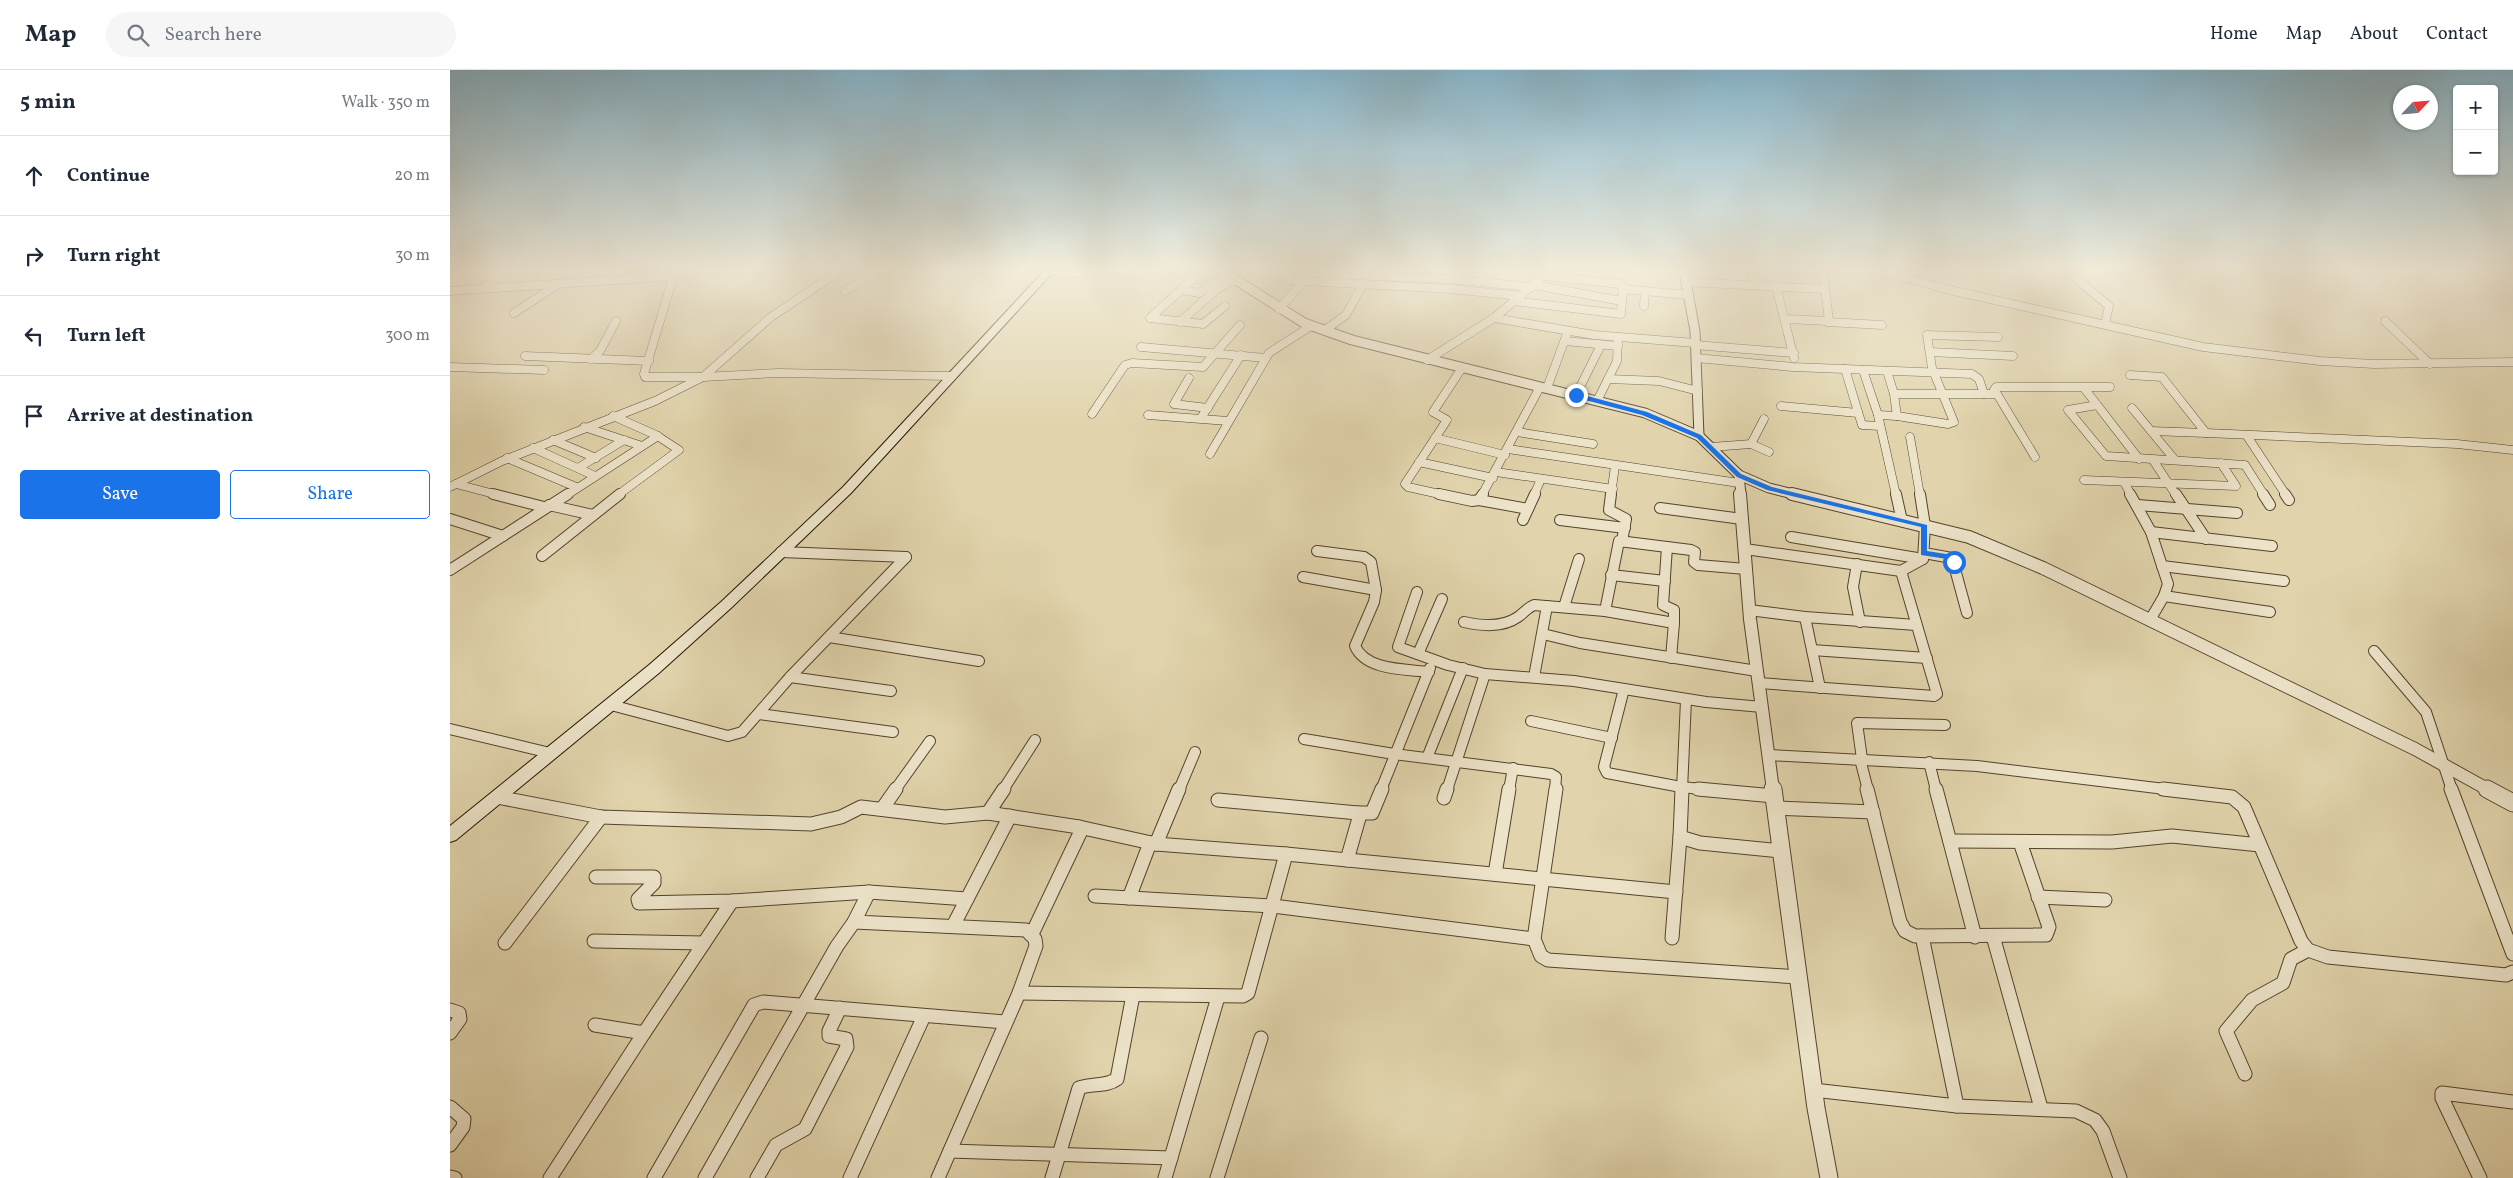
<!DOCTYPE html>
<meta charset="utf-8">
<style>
:root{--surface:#fff;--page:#f6f6f7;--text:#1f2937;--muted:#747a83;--line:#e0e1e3;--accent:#1a73e8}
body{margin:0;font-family:Vollkorn,serif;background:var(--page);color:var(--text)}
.controls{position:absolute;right:15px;top:15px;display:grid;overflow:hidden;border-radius:5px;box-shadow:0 1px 4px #0004}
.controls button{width:45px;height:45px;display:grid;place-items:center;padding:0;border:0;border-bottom:1px solid var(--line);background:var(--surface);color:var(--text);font:25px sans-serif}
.compass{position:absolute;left:1943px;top:15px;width:45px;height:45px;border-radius:50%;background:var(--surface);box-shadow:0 1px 4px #0004;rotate:64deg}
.stop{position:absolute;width:15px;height:15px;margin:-11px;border:4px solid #1a73e8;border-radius:50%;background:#fff}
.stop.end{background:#1a73e8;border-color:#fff;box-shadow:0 1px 5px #0008}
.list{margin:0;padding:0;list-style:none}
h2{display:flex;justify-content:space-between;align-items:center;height:65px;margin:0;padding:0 20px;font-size:21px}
h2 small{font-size:16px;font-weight:400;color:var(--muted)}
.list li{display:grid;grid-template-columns:32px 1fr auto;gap:15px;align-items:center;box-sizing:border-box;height:80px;padding:0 20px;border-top:1px solid var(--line)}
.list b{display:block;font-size:19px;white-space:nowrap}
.list em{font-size:16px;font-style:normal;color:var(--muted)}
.actions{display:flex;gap:10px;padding:15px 20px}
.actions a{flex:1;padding:11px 0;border:1px solid var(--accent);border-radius:5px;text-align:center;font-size:18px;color:var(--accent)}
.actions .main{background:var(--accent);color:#fff}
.icon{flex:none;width:28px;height:28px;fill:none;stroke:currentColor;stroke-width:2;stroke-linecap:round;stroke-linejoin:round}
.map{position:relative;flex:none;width:2063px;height:1108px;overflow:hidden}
header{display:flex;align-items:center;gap:30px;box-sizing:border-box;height:70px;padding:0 25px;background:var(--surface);border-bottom:1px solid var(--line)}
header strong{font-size:24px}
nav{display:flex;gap:28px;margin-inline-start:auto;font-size:18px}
.search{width:350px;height:45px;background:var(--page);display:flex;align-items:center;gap:12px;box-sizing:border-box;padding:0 18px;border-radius:28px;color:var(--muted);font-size:19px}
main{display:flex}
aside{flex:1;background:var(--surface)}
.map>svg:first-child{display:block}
</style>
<header>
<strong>Map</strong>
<div class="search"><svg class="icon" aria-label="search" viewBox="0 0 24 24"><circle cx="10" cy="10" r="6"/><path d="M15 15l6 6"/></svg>Search here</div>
<nav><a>Home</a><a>Map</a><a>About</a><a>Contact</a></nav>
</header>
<main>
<aside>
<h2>5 min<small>Walk · 350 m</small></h2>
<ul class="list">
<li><svg class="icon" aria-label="ahead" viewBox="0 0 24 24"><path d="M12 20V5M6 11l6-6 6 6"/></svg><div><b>Continue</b></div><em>20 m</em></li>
<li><svg class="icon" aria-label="right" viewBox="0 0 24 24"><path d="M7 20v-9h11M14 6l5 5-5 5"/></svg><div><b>Turn right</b></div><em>30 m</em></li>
<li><svg class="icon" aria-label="left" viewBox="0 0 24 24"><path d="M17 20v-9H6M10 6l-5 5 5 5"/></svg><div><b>Turn left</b></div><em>300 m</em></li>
<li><svg class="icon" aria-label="arrive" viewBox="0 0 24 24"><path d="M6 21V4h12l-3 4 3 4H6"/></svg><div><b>Arrive at destination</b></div></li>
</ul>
<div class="actions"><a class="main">Save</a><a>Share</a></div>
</aside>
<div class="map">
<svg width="2063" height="1108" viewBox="0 0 2063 1108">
<rect width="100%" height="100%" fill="#e1d4ac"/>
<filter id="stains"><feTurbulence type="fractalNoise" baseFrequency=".004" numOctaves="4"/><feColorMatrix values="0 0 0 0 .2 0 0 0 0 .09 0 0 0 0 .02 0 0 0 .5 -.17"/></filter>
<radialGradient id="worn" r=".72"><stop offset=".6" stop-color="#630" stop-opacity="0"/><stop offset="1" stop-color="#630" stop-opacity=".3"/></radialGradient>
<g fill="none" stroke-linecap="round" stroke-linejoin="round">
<!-- minor-far2 casing -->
<g stroke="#55422b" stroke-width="9">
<g id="minor-far2">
<polyline points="225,201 194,304 195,307 253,307 321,247 390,201"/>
<polyline points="434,201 459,205 472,201"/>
<polyline points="602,201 629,203 634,201"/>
<polyline points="752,201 700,248 753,254 775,236"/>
<polyline points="841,201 837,210 1001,219 1070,226"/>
<polyline points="874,201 875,204 1000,209 1081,217"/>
<polyline points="1075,201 1096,204"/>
<polyline points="1302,201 1305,215"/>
<polyline points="1432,201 1496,219 1753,277 1870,291 1924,294 2063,292"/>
<polyline points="1621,201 1625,208 1659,236 1655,254"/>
<polyline points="1236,212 1375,219"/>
<polyline points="1084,215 1172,231"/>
<polyline points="1326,216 1344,288"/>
<polyline points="35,217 56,201"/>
<polyline points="1172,219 1238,225"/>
<polyline points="732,220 749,223 773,208"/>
<polyline points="0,221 224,206"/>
<polyline points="395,221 428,201"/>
<polyline points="1064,231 1171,244 1173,217 1169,214 1094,206"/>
<polyline points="1194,236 1195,221"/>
<polyline points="829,239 853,212"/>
<polyline points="64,243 110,213"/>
<polyline points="1044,248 1144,265 1245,273"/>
<polyline points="1335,249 1379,251 1373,201"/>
<polyline points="1935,251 1980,294"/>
<polyline points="730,252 767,219 785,210"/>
<polyline points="1377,252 1432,255"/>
<polyline points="875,260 896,245 913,214"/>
<polyline points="1115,271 1168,276"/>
<polyline points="1245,275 1344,283"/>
<polyline points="691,277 816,288"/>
<polyline points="1480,282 1563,286"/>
<polyline points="75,286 199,291"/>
<polyline points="1246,288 1343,297 1522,304 1529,309 1534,324"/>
<polyline points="141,289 150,281 166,251"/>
<polyline points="977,290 1044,248 1099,201"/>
<polyline points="0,297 94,300"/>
<polyline points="1395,299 1412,355 1430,356"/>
<polyline points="1413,300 1428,345 1446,425"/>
<polyline points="1437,301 1444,324"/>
<polyline points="1680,305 1712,307 1756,363 1701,361"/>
<polyline points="739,308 724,334 758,338"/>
<polyline points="1158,309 1209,311 1248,321"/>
<polyline points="1097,318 1118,261"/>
<polyline points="1634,318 1689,389"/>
<polyline points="1547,324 1585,387"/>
<polyline points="1126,325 1151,275"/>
<polyline points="1147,331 1167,291 1168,267"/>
<polyline points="1647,335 1618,340 1656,386 1795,395 1814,425"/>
<polyline points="1331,336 1408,343"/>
<polyline points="1682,338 1725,390"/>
<polyline points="642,344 675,295 682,293 753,297 790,255"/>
<polyline points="698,345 778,351"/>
<polyline points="1428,345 1447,346 1444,324 1547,324 1544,320 1546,317 1660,317"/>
<polyline points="163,346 206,365 229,380 168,425"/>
<polyline points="1447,346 1498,354 1504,352 1482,298 1477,265 1548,267"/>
<polyline points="751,348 791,285"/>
<polyline points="134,357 192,376"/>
<polyline points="1067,362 1143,374"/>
<polyline points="1756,363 2007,374 2063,380"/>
<polyline points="1797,366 1836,425"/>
<polyline points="1460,367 1470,425"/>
<polyline points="985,368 1055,385"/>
<polyline points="103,370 146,388"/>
<polyline points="1301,374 1319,382"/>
<polyline points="1261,377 1301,374 1314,349"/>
<polyline points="83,378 145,406"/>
<polyline points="1058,379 1289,413"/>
<polyline points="760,384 819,283 861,256"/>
<polyline points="57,388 126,417"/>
<polyline points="1703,390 1726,425"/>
<polyline points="969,392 1043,408"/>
<polyline points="128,398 174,370"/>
<polyline points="1046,402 1163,419"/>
<polyline points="1634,410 1786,416 1771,393"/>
<polyline points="1674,412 1681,425"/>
<polyline points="6,414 48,425"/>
<polyline points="0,417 52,391 205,331 253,307 328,303 500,306"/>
<polyline points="117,425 208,366"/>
<polyline points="994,425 958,417 955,414 997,350 983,342 1012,298"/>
<polyline points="1032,425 1090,317"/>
<polyline points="1084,425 1091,409"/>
<polyline points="1161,425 1165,396"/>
</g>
</g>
<!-- minor-far1 casing -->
<g stroke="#55422b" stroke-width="12">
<g id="minor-far1">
<polyline points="43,424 94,437"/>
<polyline points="989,424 1022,431 1029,430 1033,424"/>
<polyline points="1161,424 1159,440 1176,449 1172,471"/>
<polyline points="1446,424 1452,451"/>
<polyline points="1680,424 1701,462 1718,514 1714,526 1700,550"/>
<polyline points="1726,424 1756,469"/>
<polyline points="1813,424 1820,435"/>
<polyline points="1835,424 1839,430"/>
<polyline points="1029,430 1078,439"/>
<polyline points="99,435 143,445"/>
<polyline points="1688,435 1787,443"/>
<polyline points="1210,438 1292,449"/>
<polyline points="0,449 53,466"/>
<polyline points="1073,450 1085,424"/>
<polyline points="1110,450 1175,458"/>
<polyline points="1701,462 1822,476"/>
<polyline points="1341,467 1473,489"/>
<polyline points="1217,477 1213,535 1224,540 1224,553"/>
<polyline points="1295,479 1451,501"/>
<path d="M867,481L914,487L921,492L926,520L924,532L905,576C916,601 956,599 979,602"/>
<polyline points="331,482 456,487"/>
<polyline points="1474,483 1502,488 1517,543"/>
<polyline points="92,486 170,424"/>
<polyline points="1407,494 1403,517 1410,552"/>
<polyline points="1712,496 1834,511"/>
<polyline points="0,500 118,424"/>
<polyline points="1161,505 1215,511"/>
<polyline points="853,507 926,520"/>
<polyline points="967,522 948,577 998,595 1035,604 1124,611 1256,632 1312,637"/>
<polyline points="1714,526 1820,542"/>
<polyline points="1114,537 1129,489"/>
<polyline points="1299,540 1355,547 1466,555"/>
<polyline points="1155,541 1169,471 1241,480 1245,482 1244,492 1248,495 1296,499"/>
<polyline points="1355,547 1370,618"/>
<path d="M1014,552C1032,556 1052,558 1068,547C1074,543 1077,538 1084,535L1155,541L1224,553L1221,588"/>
<polyline points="1093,564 1130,573 1307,601"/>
<polyline points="379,567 529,591"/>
<polyline points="1362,580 1477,588"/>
<polyline points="1924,581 1976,642 2002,720"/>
<polyline points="968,584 992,529"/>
<polyline points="340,607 441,621"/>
<polyline points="1084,607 1097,536"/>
<polyline points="1309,613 1484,626 1487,624 1451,501 1473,489 1475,456 1470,424"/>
<polyline points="1174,619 1154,697 1157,703 1231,717 1261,720"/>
<polyline points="161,635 278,666 292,662 340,607 456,487"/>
<polyline points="309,644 443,662"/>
<polyline points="1081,651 1162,668"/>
<polyline points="0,659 100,683"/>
<polyline points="854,669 944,684 1101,704 1106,707 1105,720"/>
<polyline points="1318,685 1527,696 1723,720"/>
<polyline points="977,688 1013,598"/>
<polyline points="1410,689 1418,720"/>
<polyline points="1412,689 1407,653 1495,655"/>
<polyline points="1479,692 1486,720"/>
<polyline points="445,720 480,671"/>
<polyline points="553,720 585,670"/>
<polyline points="729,720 745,682"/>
<polyline points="931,720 980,598"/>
<polyline points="997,720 1035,604"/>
<polyline points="1059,720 1063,698"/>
<polyline points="1232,720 1236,630"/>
</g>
</g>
<!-- minor casing -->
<g stroke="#55422b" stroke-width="15">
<g id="minor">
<polyline points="1106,719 1084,869 1091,886 1098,890 1348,907"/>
<polyline points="1232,719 1230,767 1250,773 1331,781"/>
<polyline points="1248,719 1324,726"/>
<polyline points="1417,719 1450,852 1455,861 1465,866 1596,865 1599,857 1570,772"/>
<polyline points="1486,719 1525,867"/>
<polyline points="1713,719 1782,727 1794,737 1851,871 1858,880 1878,887 2056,905 2063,902"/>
<polyline points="2001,719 2063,884"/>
<polyline points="47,727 151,747 361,754 391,747 411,737 495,747 538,743 629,757 706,774 836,784 1226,822"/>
<polyline points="994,728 997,719"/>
<polyline points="768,730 908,743 909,748 897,790"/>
<polyline points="1325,738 1423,742"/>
<polyline points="432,739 446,719"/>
<polyline points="538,743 554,719"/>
<polyline points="908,743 922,743 932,719"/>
<polyline points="1500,771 1662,772 1722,766 1810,775"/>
<polyline points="706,774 729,719"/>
<polyline points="1045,804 1059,719"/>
<polyline points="146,807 204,807 204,813 188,829 189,833 282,831 419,822 517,829"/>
<polyline points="419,822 404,852 576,860 585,869 586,876 569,923 488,1108"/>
<polyline points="645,826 823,836 1084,869"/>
<polyline points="1588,827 1655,830"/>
<polyline points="679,828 700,773"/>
<polyline points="503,856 560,746"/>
<polyline points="582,864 630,763 629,757"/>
<polyline points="1472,866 1507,1036"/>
<polyline points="1543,866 1591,1038"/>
<polyline points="1222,868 1230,767"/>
<polyline points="144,871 254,873"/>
<polyline points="55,873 151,747"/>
<polyline points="569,923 793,926 798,923 836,784"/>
<polyline points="0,940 9,943 10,949 0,963"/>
<polyline points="194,963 282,831"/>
<polyline points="1795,1004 1776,961 1802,930 1833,913 1841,889 1858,880"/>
<polyline points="1363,1020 1507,1036 1626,1041 1645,1050 1653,1061 1670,1108"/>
<polyline points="0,1037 14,1049 13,1057 0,1075"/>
<polyline points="500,1081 721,1088"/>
<polyline points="0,1107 5,1108"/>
<polyline points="100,1108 194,963 145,955"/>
<polyline points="204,1108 304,935 313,932 555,952"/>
<polyline points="255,1108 387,876 404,852"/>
<polyline points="307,1108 326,1075 355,1059 397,977 396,969 379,966 379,961 390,938"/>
<polyline points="400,1108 474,946"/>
<path d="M602,1108L629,1018C641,1013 656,1017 667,1009L683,925"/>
<polyline points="715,1108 768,927"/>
<polyline points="767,1108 811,968"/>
<polyline points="2030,1108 1992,1028 1992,1023 2063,1032"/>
</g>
</g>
<!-- tertiary-far2 casing -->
<g stroke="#55422b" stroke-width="11">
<g id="tertiary-far2">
<polyline points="772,201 854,253 902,270 1195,343 1249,366 1289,405 1319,418 1347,425"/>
<polyline points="1234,201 1245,261 1249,366"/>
<polyline points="1289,405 1291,425"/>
</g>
</g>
<!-- tertiary-far1 casing -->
<g stroke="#55422b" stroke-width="14">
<g id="tertiary-far1">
<polyline points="1290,424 1300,549 1323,720"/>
<polyline points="1342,424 1519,467 1593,498 1965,679 2039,720"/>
</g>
</g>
<!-- tertiary casing -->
<g stroke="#55422b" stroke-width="19">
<g id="tertiary">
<polyline points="1323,719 1366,1038 1379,1108"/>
<polyline points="2037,719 2063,733"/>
</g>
</g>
<!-- secondary casing -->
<g stroke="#261200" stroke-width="2">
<polygon id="secondary" points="594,201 604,201 401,423 281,538 209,603 6,770 0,772 0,756 199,595 271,532 393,417"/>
</g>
<!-- minor-far2 -->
<use href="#minor-far2" stroke="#ece3c9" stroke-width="8"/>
<!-- minor-far1 -->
<use href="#minor-far1" stroke="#ece3c9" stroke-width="10"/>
<!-- minor -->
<use href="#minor" stroke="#ece3c9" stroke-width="13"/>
<!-- tertiary-far2 -->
<use href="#tertiary-far2" stroke="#ece3c9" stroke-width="9"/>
<!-- tertiary-far1 -->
<use href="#tertiary-far1" stroke="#ece3c9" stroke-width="12"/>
<!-- tertiary -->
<use href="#tertiary" stroke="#ece3c9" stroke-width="17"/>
<!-- secondary -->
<use href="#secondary" fill="#ece3c9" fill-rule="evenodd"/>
</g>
<!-- sky -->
<linearGradient id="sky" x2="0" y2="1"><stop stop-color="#87b6cd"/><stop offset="0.56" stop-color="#f2ecda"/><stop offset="1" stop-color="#f2ecda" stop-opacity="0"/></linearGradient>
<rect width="2063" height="356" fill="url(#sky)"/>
<!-- route -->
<polygon fill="#1a73e8" points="1126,323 1197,342 1251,365 1291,404 1322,417 1477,455 1477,481 1502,485 1508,492 1504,494 1497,489 1471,485 1471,457 1317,420 1287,407 1247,368 1192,345 1124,327"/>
<rect width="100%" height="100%" filter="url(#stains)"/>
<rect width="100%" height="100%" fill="url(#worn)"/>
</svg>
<div class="controls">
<button>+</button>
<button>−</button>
</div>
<svg class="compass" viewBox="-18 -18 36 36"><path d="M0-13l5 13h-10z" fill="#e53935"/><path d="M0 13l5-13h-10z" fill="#747a83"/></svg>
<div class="stop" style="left:1504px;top:492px"></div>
<div class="stop end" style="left:1126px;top:325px"></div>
</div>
</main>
